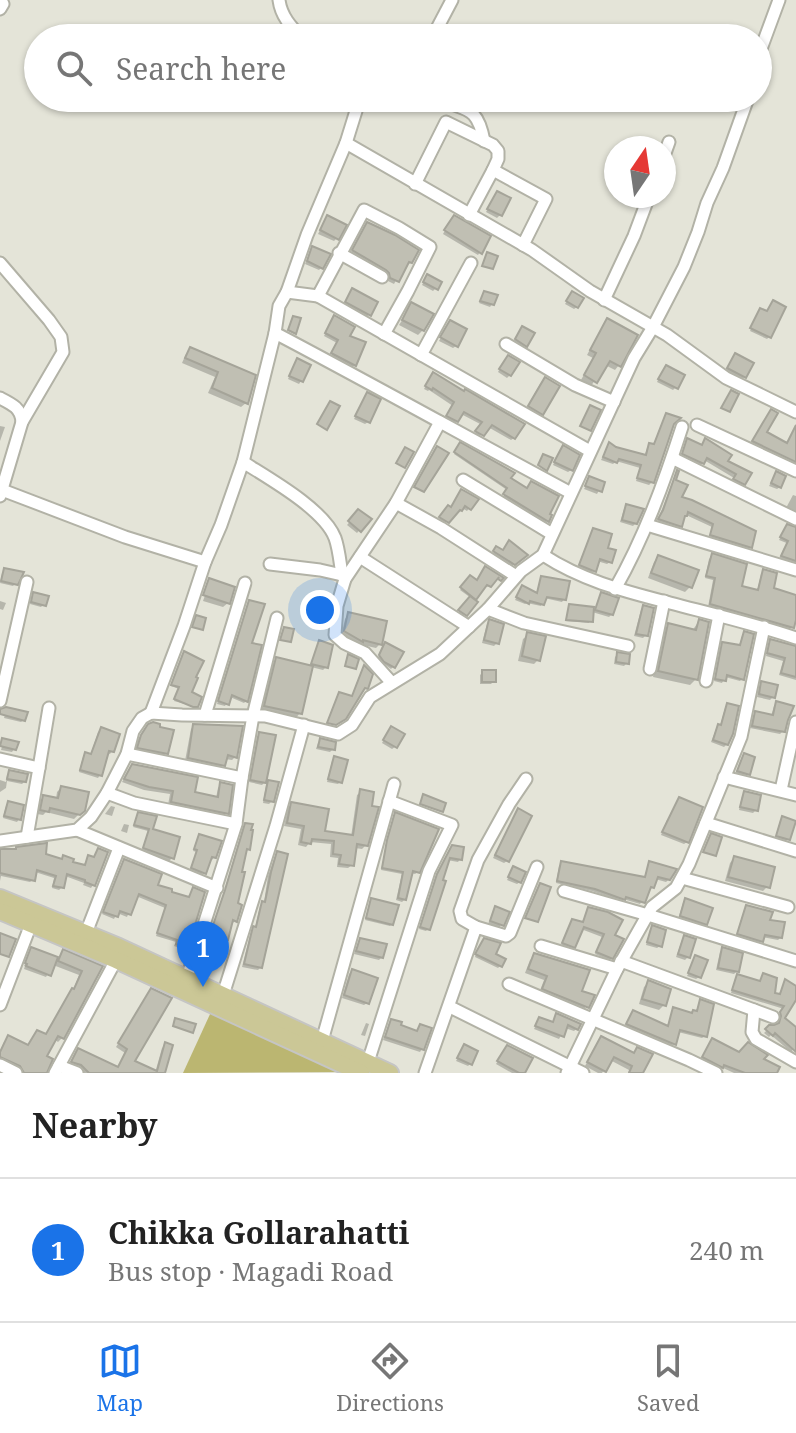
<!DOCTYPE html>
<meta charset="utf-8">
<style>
:root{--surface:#fff;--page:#f2f2f2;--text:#222;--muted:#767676;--line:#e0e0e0;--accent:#1a73e8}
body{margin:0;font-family:"Noto Serif",serif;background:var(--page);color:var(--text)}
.compass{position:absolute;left:604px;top:136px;width:72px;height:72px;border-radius:50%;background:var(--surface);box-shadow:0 2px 6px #0004;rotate:13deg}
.you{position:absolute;left:320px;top:610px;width:28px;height:28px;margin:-20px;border:6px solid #fff;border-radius:50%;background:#1a73e8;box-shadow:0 0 0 12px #1a73e833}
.badge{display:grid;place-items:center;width:52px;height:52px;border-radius:50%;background:var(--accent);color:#fff;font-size:26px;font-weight:700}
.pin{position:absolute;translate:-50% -66px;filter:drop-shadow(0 2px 4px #0008)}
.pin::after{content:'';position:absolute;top:42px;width:28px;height:24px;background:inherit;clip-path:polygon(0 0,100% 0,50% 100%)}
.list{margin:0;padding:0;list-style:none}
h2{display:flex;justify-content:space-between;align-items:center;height:104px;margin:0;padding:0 32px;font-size:34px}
h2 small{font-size:26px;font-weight:400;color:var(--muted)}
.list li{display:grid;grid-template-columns:52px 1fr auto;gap:24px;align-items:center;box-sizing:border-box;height:144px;padding:0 32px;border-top:2px solid var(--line)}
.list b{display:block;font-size:30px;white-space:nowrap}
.list p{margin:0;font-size:26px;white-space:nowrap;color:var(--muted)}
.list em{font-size:26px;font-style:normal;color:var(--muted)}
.icon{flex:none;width:44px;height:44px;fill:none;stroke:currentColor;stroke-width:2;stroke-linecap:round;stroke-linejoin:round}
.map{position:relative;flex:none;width:796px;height:1073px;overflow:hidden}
.search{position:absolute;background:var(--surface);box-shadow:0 2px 6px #0004;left:24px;right:24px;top:24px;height:88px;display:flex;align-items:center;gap:20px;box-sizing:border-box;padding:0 28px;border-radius:44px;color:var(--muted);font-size:30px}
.sheet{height:248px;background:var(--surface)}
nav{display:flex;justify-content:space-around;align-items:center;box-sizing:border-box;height:112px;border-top:2px solid var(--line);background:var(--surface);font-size:22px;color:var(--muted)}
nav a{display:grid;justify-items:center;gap:4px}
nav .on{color:var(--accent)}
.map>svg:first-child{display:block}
</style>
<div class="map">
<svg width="796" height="1073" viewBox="0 0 796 1073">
<rect width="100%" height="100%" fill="#e4e4d8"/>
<!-- green -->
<polygon fill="#bbb671" points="211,1012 341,1072 183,1073"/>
<!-- shadow -->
<g fill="#0003">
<polygon points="497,193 500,215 497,218 486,212"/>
<polygon points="325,220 337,238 334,241 318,234"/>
<polygon points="451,220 480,252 478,255 443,234"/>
<polygon points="364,228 411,262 407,265 405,264 394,284 388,281 387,276 350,254"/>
<polygon points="313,248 321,268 319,270 305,264"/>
<polygon points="425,279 436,288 433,291 422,285"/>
<polygon points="352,291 376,303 365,320 342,307"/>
<polygon points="484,293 492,304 490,307 479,303"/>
<polygon points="570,296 577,307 574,309 565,304"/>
<polygon points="412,305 423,330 418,335 399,325"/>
<polygon points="759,312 769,337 767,339 750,331"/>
<polygon points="332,320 347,337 364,344 352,368 331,356 337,343 324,336"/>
<polygon points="608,320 619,365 615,370 605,365 591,386 581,380 593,358 587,355 603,325"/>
<polygon points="448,325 456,346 453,348 439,341"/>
<polygon points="520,331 525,345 523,348 513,342"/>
<polygon points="191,349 253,376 246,403 241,407 208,393 215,377 182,363 186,354"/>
<polygon points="732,359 744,377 741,380 725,371"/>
<polygon points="505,360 510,375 507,378 498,372"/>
<polygon points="295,363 301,381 299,384 288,379"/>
<polygon points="663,370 676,387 673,390 657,382"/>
<polygon points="431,376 514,438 511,440 488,427 479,437 474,434 482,425 461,414 454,423 445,418 453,406 429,390 428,391 424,389"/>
<polygon points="545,379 542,413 537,418 525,411 540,384"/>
<polygon points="367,394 368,422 365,424 354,419"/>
<polygon points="769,414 764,433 786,445 796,425 796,465 751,444"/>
<polygon points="666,415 672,424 652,482 649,485 636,481 640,468 616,461 613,464 601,460 609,445 644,457 647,448 650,445 653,446 664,418"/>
<polygon points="0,426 5,427 0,441"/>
<polygon points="688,441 749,474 744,483 741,486 732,482 734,478 704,460 700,466 681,457"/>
<polygon points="458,447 508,479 549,516 547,521 545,523 503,497 507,490 454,454"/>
<polygon points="560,450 571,470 568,472 553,465"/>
<polygon points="676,473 674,481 680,498 750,547 748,549 709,538 712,527 686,515 678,528 657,522"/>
<polygon points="776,473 780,487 777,489 769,486"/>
<polygon points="590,478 603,483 597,494 584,489"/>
<polygon points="793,495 796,496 796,513 786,508"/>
<polygon points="476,500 467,511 462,508 458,513 456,511 445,524 438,520 448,508 450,509"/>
<polygon points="627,507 636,523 633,526 620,522 624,509"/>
<polygon points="359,511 369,519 357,533 347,525"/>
<polygon points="785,529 796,529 796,564 779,559 784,548 789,544 779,540"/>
<polygon points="593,530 606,549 610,562 607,564 597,561 592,573 578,568"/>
<polygon points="494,551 525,555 511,567 492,555"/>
<polygon points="712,556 739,587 757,592 761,574 764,571 771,590 796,597 796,613 792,627 789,630 708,607 713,580 705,578 709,559"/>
<polygon points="659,557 690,587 685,592 648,578 654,562"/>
<polygon points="5,570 16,583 13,586 0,583 2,573"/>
<polygon points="497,576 487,587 484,586 472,600 475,603 463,617 457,614 471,598 460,590 471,577 476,582"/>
<polygon points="542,578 564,599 562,602 544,598 541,606 527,603 525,604 515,600 520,590 536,595"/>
<polygon points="209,581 228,603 223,607 203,601 209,584 206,584"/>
<polygon points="34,594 44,604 41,607 30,604 31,597"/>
<polygon points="601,594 612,614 609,617 592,612 589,623 565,621 570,606 595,609 599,597"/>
<polygon points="0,601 6,603 3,610 0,609"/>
<polygon points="249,602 249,644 246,701 244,703 230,697 225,706 217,704 247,605"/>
<polygon points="644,607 646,635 643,638 634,636 641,610"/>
<polygon points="349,614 380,644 376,648 358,644 341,636 345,619"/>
<polygon points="699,621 696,679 690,685 653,677 663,631 669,625 692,631"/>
<polygon points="490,622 497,643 494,646 482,643 487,624"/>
<polygon points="745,633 742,679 740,681 725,677 722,683 714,681 720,647 723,644 739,647 742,636"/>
<polygon points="528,635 538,660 534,664 518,661 523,639"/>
<polygon points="771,641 796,648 796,680 779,675 783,661 766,656 768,644"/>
<polygon points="320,642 326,667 323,670 311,667 300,713 294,720 259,712 270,666 277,659 310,667 317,645"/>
<polygon points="385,644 394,666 391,669 377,659"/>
<polygon points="618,654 627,663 624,666 614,664 615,657"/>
<polygon points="183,655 189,694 196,706 195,707 174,701 179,689 171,686"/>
<polygon points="483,672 494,681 491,684 480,684 480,675"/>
<polygon points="762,683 773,697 770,700 757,697 759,686"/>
<polygon points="777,703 783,731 780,734 750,728 753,716 756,713 771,716 774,706"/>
<polygon points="728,705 727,744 724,747 711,742 716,729 720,726 725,708"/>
<polygon points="6,712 24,720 21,722 4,718"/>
<polygon points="194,726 235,757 232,760 225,759 223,765 220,768 185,761 191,729"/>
<polygon points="101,730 112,751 110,754 107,753 100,775 98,778 79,772 83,757 86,754 90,756 98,732"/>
<polygon points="389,731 395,747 392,749 382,743"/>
<polygon points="143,732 166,753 162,758 134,752 137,741"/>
<polygon points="259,735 265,782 262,785 249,782 257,737"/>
<polygon points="4,740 14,749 12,752 1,750"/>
<polygon points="320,740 333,749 330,752 316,749 318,743"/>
<polygon points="744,755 748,774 745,776 735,774"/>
<polygon points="334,758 340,782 338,784 327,782 332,761"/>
<polygon points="132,766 192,793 216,798 218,788 221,784 227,813 223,816 168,805 170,794 144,790 122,782"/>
<polygon points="10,772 25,781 22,784 7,781 6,788 0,792 0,780 6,782 7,775"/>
<polygon points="269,782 272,801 269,804 263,803 266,785"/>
<polygon points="61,788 83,810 74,819 46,812 43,815 37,814 39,801 44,797 56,799 57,792"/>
<polygon points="361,792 366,845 362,849 355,848 352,865 348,868 337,867 338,858 330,857 331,844 310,842 306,847 298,845 301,829 284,826 288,808 292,804 322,833 351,837 357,795"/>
<polygon points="745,793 756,810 753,813 739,810 742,796"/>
<polygon points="9,803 19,819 17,822 3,818 6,806"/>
<polygon points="111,806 115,807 112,816 105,814"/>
<polygon points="515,814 507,861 504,863 493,858"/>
<polygon points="139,815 172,858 169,861 142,851 148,831 133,827"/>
<polygon points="395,815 418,872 415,874 410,873 405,899 402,902 396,900 402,874 381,870 393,817"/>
<polygon points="671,816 687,842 684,844 661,835 667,820"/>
<polygon points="783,819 788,839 785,842 775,839 780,821"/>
<polygon points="124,824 129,825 127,833 121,831"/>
<polygon points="245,825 248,849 245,851 235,920 233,923 230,922 226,939 224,942 209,937 223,895 243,827"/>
<polygon points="200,836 214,857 212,860 209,859 202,875 190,870 197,852 193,851"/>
<polygon points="452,847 460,859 458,862 447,860 428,929 426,931 419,929 435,879"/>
<polygon points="0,851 44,855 60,861 64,857 71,863 84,867 89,857 93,885 91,888 83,885 84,883 65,876 62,887 59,890 52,888 54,878 35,872 33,880 30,882 1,876 0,881"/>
<polygon points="278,853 260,968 258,970 242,967 251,931 255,928 260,906 264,902 268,876 275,856"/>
<polygon points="734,858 768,886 763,891 725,881 730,863"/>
<polygon points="124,861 169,893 188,899 193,889 186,947 183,949 174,946 176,942 156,936 165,908 136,896 127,917 117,913 114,919 102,914"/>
<polygon points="650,863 669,879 666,882 655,879 652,887 640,904 623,899 621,901 592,891 556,883 559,866 561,864 644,879"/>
<polygon points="513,868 520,882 517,884 507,880"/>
<polygon points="372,900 392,924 390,926 365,920"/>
<polygon points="686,900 706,924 703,926 678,919 683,903"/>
<polygon points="747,907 767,922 781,937 778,940 762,937 758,943 736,936 744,910"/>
<polygon points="495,909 507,913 499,928 488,924"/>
<polygon points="589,909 612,936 611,958 609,960 595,954 602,937 581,929 571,949 561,946 570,924 582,924"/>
<polygon points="653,927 660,946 657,948 646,945 650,930"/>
<polygon points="684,937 688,957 685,960 676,957 682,940"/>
<polygon points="360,940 382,957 379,960 354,954 358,943"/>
<polygon points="32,949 58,959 63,952 100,967 62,1038 58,1042 54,1039 44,1057 45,1073 19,1073 0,1061 0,1051 4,1042 8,1038 27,1047 37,1032 45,1036 68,995 73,990 79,975 53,965 46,977 24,969 25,966 24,966"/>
<polygon points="722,949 737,971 734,974 716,970 720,952"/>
<polygon points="477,951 494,955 500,966 498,968 475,957"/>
<polygon points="535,956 579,992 592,996 583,1011 539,993 544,980 525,973 530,960"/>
<polygon points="696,958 699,977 696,979 687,976"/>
<polygon points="352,971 367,1003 364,1005 342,998 349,974"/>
<polygon points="764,975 773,994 779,996 785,982 796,989 796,997 782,1018 796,1030 796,1046 791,1052 771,1035 769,1037 764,1033 770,1027 778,1026 780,1020 778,1016 784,1009 731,993 735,979 738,976 759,983"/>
<polygon points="649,982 664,1005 659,1010 639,1004 644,987"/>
<polygon points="151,990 132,1061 155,1073 162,1048 166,1045 163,1073 80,1073 69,1065 79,1050 117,1069 125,1053 116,1047"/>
<polygon points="700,1001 705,1036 702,1038 678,1032 672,1046 625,1027 631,1014 667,1028 674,1009 691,1014 696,1013"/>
<polygon points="557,1015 577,1028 574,1031 565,1028 559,1039 534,1029 539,1019 552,1024"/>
<polygon points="391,1021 398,1027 416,1033 420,1026 422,1049 420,1052 383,1040 389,1024"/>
<polygon points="366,1023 369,1024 365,1036 361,1035"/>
<polygon points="598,1042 644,1071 643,1073 628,1073 629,1070 610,1060 602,1073 598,1073 585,1066"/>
<polygon points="710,1043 739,1054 761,1060 775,1073 734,1073 721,1067 719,1069 701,1060"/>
<polygon points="464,1047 470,1064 468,1066 456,1061"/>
<polygon points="505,1050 522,1073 512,1073 496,1064"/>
</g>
<!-- building -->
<g fill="#c0bfb3" stroke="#a5a499" stroke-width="2">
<polygon points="497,191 511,198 502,216 487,209"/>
<polygon points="327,215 347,225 339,240 320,230"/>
<polygon points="454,215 491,236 482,254 444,230"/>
<polygon points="367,222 395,235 419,250 412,263 409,262 399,282 390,278 389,273 386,270 352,250"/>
<polygon points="312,246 331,254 323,269 307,261"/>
<polygon points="487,252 498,256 493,269 482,266"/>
<polygon points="427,274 442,282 438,290 423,282"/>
<polygon points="352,288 378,302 371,316 345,302"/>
<polygon points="484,291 498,295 494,305 480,301"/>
<polygon points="572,291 584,298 578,308 566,301"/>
<polygon points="773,300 786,307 771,338 750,328 760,308 767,311"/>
<polygon points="411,302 434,314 424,331 402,320"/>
<polygon points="334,315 355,327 350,336 366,342 356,366 331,353 338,340 325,333"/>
<polygon points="293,316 301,318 296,334 288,330"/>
<polygon points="607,318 638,335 621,367 610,361 597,383 584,375 596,353 590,350"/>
<polygon points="450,320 467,329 458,347 440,337"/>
<polygon points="522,326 535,333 527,347 515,339"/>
<polygon points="190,347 256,375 248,404 212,388 218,372 185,358"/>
<polygon points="735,353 754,363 746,378 727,368"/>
<polygon points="508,355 520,362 511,376 499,369"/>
<polygon points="297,358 311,365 303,382 289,376"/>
<polygon points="666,365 685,375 678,389 658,379"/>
<polygon points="433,372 464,391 465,389 525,424 515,439 492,425 484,436 475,431 482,422 464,412 458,422 446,416 454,402 433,388 432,390 425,386"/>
<polygon points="545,377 560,386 543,415 528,406"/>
<polygon points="731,390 739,394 730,412 721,408"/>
<polygon points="367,392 381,399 370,423 355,416"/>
<polygon points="330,401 340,406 327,430 317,424"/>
<polygon points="590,405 601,410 591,431 580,426"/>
<polygon points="771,409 778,413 767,432 787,443 796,425 796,462 752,441"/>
<polygon points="666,413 681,418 674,424 654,483 637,478 641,465 619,459 617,463 603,457 609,442 616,447 646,455 649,443 654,444"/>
<polygon points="687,438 702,445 705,438 732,455 728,461 752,473 745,485 733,479 736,474 707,458 704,464 682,454"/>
<polygon points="460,442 515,473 511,478 527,488 531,481 559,496 550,514 552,515 549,522 503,494 507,488 454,452"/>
<polygon points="563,445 580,455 573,471 554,462"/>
<polygon points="437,446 449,453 424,492 414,487"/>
<polygon points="405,447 414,452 405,468 396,463"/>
<polygon points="543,454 553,458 547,471 538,465"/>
<polygon points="677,470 679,471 676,480 688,485 682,497 692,500 756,531 752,548 710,535 713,524 688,512 687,516 685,516 682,527 658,519 663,510"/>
<polygon points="776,471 786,476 781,488 771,483"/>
<polygon points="589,476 605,482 602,492 585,486"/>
<polygon points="461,489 479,499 471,510 465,506 462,511 460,510 449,523 439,517 448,505 451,507"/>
<polygon points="626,504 644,509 637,524 622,520"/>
<polygon points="358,509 372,519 361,532 348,521"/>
<polygon points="787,524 796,527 796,561 781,556 788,541 780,537"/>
<polygon points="593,528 612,534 608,548 616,550 612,563 600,559 596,572 579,565"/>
<polygon points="509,540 528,555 515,565 493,551 496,546 503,550"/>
<polygon points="712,553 747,564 742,586 758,590 763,569 777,573 774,588 796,595 796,620 794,628 710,604 715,578 706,576"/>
<polygon points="658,555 699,570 692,588 651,573"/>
<polygon points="485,566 504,578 501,581 498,579 499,577 491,587 487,585 476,600 460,587 470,575 477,580"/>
<polygon points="4,568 24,572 18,585 1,581"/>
<polygon points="541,576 570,581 566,600 547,597 544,605 530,601 529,604 516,597 522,585 537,593"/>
<polygon points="209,578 235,587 230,604 203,595"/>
<polygon points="33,592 49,596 46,606 31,602"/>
<polygon points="601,592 619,598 613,615 595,610"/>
<polygon points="470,596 478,602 467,616 458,610"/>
<polygon points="249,600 265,604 252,643 262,645 248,702 232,695 229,705 218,701"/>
<polygon points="569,604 594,607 593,622 566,620"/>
<polygon points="643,605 654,608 648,636 636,634"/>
<polygon points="348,612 387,621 382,645 363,640 363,642 344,631"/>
<polygon points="196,615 206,618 203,630 192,627"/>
<polygon points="489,619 504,624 499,644 484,640"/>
<polygon points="699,619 709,622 698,680 658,671 668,623 696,630"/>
<polygon points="284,627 294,629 291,642 280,640"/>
<polygon points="744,631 754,634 744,680 727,675 726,681 715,679 722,642 740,645"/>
<polygon points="527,632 546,636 540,661 522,656"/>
<polygon points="770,639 796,646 796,677 781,673 785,658 767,653"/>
<polygon points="319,640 333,645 328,668 311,664"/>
<polygon points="385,642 404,652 395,668 384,662 379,655"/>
<polygon points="184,651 204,661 196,677 198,678 192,692 202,697 198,707 193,707 174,699 179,687 171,685"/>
<polygon points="617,652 630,654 629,664 616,662"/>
<polygon points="348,654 359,659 356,669 345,666"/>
<polygon points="276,657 313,666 302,714 264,706"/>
<polygon points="364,665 373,674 368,689 365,688 346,719 336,725 327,723 339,692 352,696"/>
<rect x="482" y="670" width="14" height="12"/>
<polygon points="761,681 778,685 775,698 759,694"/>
<polygon points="776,701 794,706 788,720 785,732 752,726 755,711 773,715"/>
<polygon points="727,703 739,706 733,734 728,745 713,740 718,724 721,725"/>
<polygon points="6,707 28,712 25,721 0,714 0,709"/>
<polygon points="153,722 160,724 160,727 174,730 168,754 137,748 141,735 148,724"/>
<polygon points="193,724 243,726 237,758 228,755 225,766 188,758"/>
<polygon points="391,726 405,734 397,748 383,740"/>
<polygon points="101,727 120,734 114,752 109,751 102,776 80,770 85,752 91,754"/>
<polygon points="259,732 276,735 266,783 250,780"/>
<polygon points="2,738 19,742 16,750 0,746"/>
<polygon points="320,738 336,742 335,750 318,747"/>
<polygon points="744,753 755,757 750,775 737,771"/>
<polygon points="334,756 348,760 342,783 328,779"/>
<polygon points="132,764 198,777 195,792 218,797 220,782 233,785 229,814 171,802 173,791 149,787 124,779"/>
<polygon points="9,770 28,774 26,782 7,779"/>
<polygon points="268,780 279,782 274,802 264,800"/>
<polygon points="61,786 89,792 85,811 80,815 50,808 49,812 40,810 43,795 58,798"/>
<polygon points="360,789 374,792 372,806 379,807 368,846 357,844 354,866 339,864 341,855 333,854 334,841 312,839 311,844 301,842 304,826 287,823 291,802 329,809 325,831 353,835"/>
<polygon points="744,791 761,795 758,811 740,807"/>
<polygon points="423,794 446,803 443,812 420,804"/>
<polygon points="679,797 703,807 689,843 662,832"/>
<polygon points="8,801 24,805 21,820 4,816"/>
<polygon points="518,808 532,816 509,862 495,855"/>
<polygon points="138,812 157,816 153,829 180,837 174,859 143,848 149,829 134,825"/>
<polygon points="395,812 439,829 420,873 413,871 406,900 398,898 403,872 382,868 387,840"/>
<polygon points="782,816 796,821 790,840 776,836"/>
<polygon points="245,823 253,824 251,830 253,830 250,850 247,849 242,872 245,872 238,903 242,905 237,922 233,920 228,940 210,934 225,890"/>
<polygon points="711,833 722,837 716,856 703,852"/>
<polygon points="199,834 222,841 216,858 212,857 206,874 191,868 197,850 194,849"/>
<polygon points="47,843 46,854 62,859 63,855 74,859 73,862 85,865 88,855 94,857 98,848 108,852 95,886 85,882 85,880 67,874 64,888 53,886 56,876 37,870 35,881 0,873 0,849 16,849 16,847"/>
<polygon points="452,845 464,847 462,860 450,858 443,880 446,881 430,930 420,927 437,874"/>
<polygon points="277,851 288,854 262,968 244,964 253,926 256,927 262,901 265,902 271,872"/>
<polygon points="734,856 775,867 770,888 728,877"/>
<polygon points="124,859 162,874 158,885 172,889 172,892 189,897 193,887 205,892 188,948 176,944 177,940 157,933 166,905 139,894 131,915 120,911 118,917 103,912"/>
<polygon points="561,861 645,877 649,861 677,869 670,880 658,877 654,888 651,887 645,903 626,897 625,900 595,889 557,881"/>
<polygon points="513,866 526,872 521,883 508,877"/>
<polygon points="540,883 551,887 538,922 525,918"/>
<polygon points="371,898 399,905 393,925 366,918"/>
<polygon points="685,898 713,908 707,925 680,916"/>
<polygon points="746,905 773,912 770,920 785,922 782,938 765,935 763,942 737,934"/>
<polygon points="495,906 510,912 504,926 490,921"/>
<polygon points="588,907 608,912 623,920 615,935 624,939 613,959 596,952 604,934 584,927 575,948 562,943 572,919 583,922"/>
<polygon points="652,925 666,930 662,947 647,942"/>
<polygon points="0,933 16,939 9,957 0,954"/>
<polygon points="684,935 696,939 690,958 678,954"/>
<polygon points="360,938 387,944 383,958 356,951"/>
<polygon points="484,938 501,943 496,954 506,959 502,967 475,954"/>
<polygon points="31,947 58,957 51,976 26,966 27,964 25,963"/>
<polygon points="722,947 743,953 739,972 718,968"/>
<polygon points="63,949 103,966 64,1039 58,1036 47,1056 53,1059 47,1073 24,1073 20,1066 0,1057 0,1052 8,1035 28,1045 37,1030 46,1034 72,988 74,989 82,971 58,961"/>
<polygon points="534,953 590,970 582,991 595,995 589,1008 542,989 547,976 528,969"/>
<polygon points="695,955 708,960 701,978 688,973"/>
<polygon points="352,969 378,978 369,1004 344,995"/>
<polygon points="763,973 777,978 775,993 780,994 785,979 796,986 796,1000 785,1018 796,1027 796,1052 775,1033 773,1036 765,1029 769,1025 774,1025 779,1023 781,1016 780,1012 784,1006 732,990 737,974 760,981"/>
<polygon points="648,980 671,989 666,1006 642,999"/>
<polygon points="151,988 172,998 135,1061 157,1071 165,1042 173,1045 165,1073 89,1073 81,1065 71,1062 78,1048 118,1067 127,1049 118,1043"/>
<polygon points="700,999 714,1004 707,1037 680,1030 676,1045 626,1024 633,1010 668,1026 673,1007 692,1013 693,1010 697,1011"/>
<polygon points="556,1013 581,1024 578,1030 568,1025 564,1037 535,1026 539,1017 553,1022"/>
<polygon points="175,1018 196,1024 193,1033 173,1026"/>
<polygon points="391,1019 402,1022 401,1025 417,1031 420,1024 432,1028 424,1050 385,1037"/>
<polygon points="601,1036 634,1053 637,1047 653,1054 643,1073 629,1073 632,1066 614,1057 606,1072 587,1062"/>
<polygon points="712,1038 739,1052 748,1042 768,1055 764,1059 780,1067 777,1073 745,1073 724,1065 723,1068 702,1057"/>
<polygon points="464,1044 478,1051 472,1065 457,1058"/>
<polygon points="507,1045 533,1058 525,1073 519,1073 497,1061"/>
</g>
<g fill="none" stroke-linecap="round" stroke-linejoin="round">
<!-- street casing -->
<g stroke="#b2b2a6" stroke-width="15">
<g id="street">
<path d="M279,0C281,16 291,27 302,38"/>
<polyline points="0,9 3,4 1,0"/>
<polyline points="432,38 452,0"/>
<polyline points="758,57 779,0"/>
<path d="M437,98C466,112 477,104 484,141"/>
<polyline points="346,143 532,250 590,291 667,335 726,378 796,412"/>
<polyline points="664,156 669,142"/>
<polyline points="415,184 446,122 493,145 498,151 498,159 493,170 546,199 523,245"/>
<polyline points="469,215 493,170"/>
<polyline points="339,253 382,277"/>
<polyline points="0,263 49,320 61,337 63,352 22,422 0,496"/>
<polyline points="287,292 307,235 346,143 360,98"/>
<polyline points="318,296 590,451"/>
<polyline points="604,300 634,236 649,196"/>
<polyline points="275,333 279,306 287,292 318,296 364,210 399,228 430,247 408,291 384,334"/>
<polyline points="506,344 575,385 614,402"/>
<polyline points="421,355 471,263"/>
<path d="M0,398C12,404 21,408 22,422"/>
<polyline points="697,425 796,471"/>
<polyline points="673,457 676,460 796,519"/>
<path d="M243,462C268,478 324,509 335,538C339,549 340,563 342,575L345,579"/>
<polyline points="463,480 552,534"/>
<polyline points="2,490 125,537 205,562"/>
<polyline points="396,503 440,422"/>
<polyline points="647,525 796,570"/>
<path d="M543,555C583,581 624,591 670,603C712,614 755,624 796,638"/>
<polyline points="360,557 469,627"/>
<polyline points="270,564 320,570 342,575"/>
<path d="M615,589C644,538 664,483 682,427"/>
<polyline points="488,609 524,623 628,646"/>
<polyline points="650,669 664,601"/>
<polyline points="706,681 719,615"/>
<polyline points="392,683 365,653 344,643 335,635 337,606 345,579 396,503 441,528 516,576"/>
<polyline points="0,701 27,582"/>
<path d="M151,713L184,626L205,562L221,525L243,462L275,333C374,385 472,440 571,493"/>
<polyline points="205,715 245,583"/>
<polyline points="127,754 242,778"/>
<polyline points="0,759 39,768 27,837"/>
<polyline points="39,768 49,708"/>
<polyline points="724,777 796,795"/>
<polyline points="781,790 796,722"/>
<polyline points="107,793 134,803 236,824"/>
<polyline points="706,823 796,851"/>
<polyline points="77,830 217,888"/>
<polyline points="0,841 77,830 91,817 107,793 127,754 133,731 142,718 151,713 182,715 265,716 338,734 352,725 370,697 440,654 488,609 521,571 543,555 634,358 653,327 684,267 698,232 707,203 723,168 748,98"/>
<polyline points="682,878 788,907"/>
<polyline points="564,891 648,915 796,961"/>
<polyline points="476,927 462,919 460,911 478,860 509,804 526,779"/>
<polyline points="86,933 119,848"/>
<polyline points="541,946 617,969"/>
<polyline points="621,961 773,1017"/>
<polyline points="187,978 236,824 242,778 253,716 277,618"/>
<polyline points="509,984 689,1060 716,1073"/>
<polyline points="223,995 276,826 304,725"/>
<polyline points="0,1005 31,924"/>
<polyline points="450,1007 583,1073"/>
<polyline points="754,1010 752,1032 756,1039 796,1062"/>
<polyline points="322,1041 394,784"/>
<polyline points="368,1062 429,871 452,825 389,801"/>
<polyline points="0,1065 16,1073"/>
<polyline points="59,1066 77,1073"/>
<polyline points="55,1073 116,960"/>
<polyline points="425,1073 476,927 506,936 510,933 537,867"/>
<polyline points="567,1073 617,969 652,907 676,888 689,864 741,737 764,627"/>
</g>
</g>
<!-- primary casing -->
<g stroke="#c5c5c4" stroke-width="20">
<g id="primary">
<polyline points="0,898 119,947 390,1073"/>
<polyline points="0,911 116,960 361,1073"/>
</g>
</g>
<!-- street -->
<use href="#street" stroke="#fff" stroke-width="11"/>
<!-- primary -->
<use href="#primary" stroke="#cbc796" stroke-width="16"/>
</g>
</svg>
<svg class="compass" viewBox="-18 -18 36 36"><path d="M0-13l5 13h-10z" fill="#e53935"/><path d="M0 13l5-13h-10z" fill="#767676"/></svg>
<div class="you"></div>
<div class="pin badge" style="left:203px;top:987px">1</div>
<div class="search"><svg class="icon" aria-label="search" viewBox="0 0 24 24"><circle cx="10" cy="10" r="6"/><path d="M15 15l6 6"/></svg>Search here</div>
</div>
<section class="sheet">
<h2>Nearby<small></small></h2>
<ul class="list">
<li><span class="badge">1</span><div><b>Chikka Gollarahatti</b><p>Bus stop · Magadi Road</p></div><em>240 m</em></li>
</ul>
</section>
<nav>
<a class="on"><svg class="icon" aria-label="map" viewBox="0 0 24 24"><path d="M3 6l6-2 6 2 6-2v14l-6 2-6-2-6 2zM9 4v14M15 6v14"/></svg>Map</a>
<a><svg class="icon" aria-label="directions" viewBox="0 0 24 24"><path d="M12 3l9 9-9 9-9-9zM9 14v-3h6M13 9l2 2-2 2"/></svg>Directions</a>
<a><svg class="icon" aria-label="saved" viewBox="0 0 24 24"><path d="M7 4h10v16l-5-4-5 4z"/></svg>Saved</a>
</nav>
